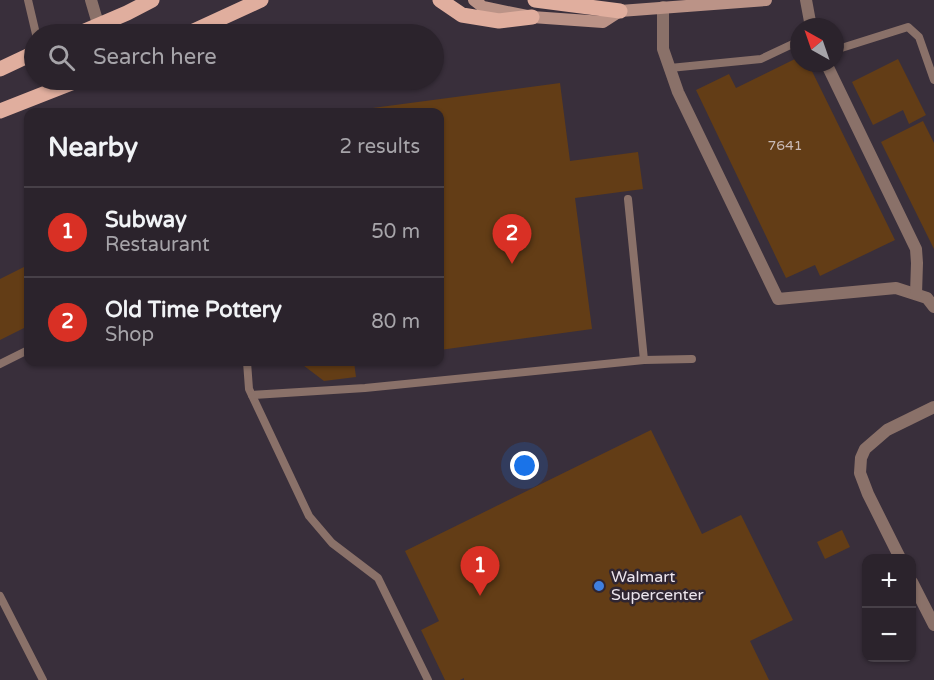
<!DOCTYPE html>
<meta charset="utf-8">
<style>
:root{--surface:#2b232c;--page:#372f38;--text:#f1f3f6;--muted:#a6a4a9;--line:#474048;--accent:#d93025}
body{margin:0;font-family:"Varela Round",sans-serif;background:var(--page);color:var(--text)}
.controls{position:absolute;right:18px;bottom:18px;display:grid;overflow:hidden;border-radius:12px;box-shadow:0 2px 4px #0004}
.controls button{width:54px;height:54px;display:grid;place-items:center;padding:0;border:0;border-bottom:2px solid var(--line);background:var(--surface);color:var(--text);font:30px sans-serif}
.compass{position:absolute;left:790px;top:18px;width:54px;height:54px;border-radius:50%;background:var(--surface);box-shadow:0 2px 4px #0004;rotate:320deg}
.you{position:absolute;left:525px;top:466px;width:21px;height:21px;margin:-15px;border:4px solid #fff;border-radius:50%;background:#1a73e8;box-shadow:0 0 0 9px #1a73e833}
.badge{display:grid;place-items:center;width:39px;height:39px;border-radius:50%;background:var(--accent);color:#fff;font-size:20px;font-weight:700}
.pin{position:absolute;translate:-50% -50px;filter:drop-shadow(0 2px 3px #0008)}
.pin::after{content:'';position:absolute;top:32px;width:21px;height:18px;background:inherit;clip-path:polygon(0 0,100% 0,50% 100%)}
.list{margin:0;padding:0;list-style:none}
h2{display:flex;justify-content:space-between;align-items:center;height:78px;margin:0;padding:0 24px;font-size:26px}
h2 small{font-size:20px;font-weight:400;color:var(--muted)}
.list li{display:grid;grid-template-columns:39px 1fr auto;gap:18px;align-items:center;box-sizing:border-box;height:90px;padding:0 24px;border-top:2px solid var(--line)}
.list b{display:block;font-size:22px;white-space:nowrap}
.list p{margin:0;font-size:20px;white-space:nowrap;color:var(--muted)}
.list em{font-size:20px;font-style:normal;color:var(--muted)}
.icon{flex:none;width:33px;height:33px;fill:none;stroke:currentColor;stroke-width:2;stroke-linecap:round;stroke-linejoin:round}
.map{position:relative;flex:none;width:934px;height:680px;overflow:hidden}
.search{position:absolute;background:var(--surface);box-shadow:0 2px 4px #0004;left:24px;top:24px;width:420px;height:66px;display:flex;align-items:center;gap:15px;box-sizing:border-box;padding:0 21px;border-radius:33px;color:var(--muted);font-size:22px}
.panel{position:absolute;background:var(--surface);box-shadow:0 2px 4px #0004;left:24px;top:108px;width:420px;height:258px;border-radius:12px}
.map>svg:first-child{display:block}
</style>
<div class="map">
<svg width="934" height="680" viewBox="0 0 934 680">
<rect width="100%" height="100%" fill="#392f3b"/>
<!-- building -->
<g fill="#633d16">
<polygon points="799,57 799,63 808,63 895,240 820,276 815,265 786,278 696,90 729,74 736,88"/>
<polygon points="898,59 926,115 909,124 903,110 873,125 852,82"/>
<polygon points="560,83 570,161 638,152 643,189 575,198 592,329 440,350 440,112 350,112 350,111"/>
<polygon points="923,121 934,143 934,249 881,142"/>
<polygon points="28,265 28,326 0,340 0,279"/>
<polygon points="299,362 354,362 356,377 324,381"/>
<polygon points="651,430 702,534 741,515 793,620 750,641 769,680 464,680 464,678 460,680 445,680 421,630 439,621 405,551"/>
<polygon points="842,530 850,547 825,559 817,542"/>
</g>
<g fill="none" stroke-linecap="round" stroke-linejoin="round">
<!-- service -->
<g stroke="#8a7169" stroke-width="8">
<polyline points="28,0 36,34"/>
<polyline points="835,50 908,27 919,37 934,80"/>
<polyline points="670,68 761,59 799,41"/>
<polyline points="628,199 644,360"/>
<polyline points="247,362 249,389 309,516 332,543 378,578 428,680"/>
<polyline points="0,364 28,350"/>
<polyline points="252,395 365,388 644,360 692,359"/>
<polyline points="0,596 43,680"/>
</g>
<!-- minor -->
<g stroke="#8a7169" stroke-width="12">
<polyline points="806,0 811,27"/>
<polyline points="663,7 663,49 678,92 778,299 896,288 927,298 934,307"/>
<polyline points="826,63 916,249 917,263 916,294"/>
<polyline points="900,558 868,494 860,473 861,458 865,449 887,430 934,407"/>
<polyline points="912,582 934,625"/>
</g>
<!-- tertiary -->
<polyline stroke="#8a7169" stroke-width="12" points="91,0 101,34"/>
<!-- secondary -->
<polyline stroke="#bb9387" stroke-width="12" points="474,0 483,7 532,17 603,22 620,11 766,0"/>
<!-- primary -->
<g stroke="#e0ae9e" stroke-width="15">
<polyline points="440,0 462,15 499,21 532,17"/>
<polyline points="535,0 620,11"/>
<polyline points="78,34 127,13 152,0"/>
<polyline points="187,34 261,0"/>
<polyline points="0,69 34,53"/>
<polyline points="0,111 79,80"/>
</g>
</g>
<!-- markers -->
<circle fill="#3f7fe0" stroke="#2f2531" stroke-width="2" cx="599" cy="586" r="6"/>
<g text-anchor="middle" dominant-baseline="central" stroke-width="5" stroke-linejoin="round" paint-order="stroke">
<!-- number labels -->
<g font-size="14" fill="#cabbb7">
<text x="785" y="145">7641</text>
</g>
<!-- poi labels -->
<g font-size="16" fill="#ece5ed" stroke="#2f2531" text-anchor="start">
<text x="611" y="577">Walmart<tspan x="611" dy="18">Supercenter</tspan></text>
</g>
</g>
</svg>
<div class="controls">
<button>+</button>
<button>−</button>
</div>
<svg class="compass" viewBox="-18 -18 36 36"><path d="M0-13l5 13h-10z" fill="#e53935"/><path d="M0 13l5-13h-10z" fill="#a6a4a9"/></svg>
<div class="you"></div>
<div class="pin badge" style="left:480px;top:596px">1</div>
<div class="pin badge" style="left:512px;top:264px">2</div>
<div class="search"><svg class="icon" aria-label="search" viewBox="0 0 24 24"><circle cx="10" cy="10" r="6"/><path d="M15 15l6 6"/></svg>Search here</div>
<section class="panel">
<h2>Nearby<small>2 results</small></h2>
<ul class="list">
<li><span class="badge">1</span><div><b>Subway</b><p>Restaurant</p></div><em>50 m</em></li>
<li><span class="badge">2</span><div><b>Old Time Pottery</b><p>Shop</p></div><em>80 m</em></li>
</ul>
</section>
</div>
